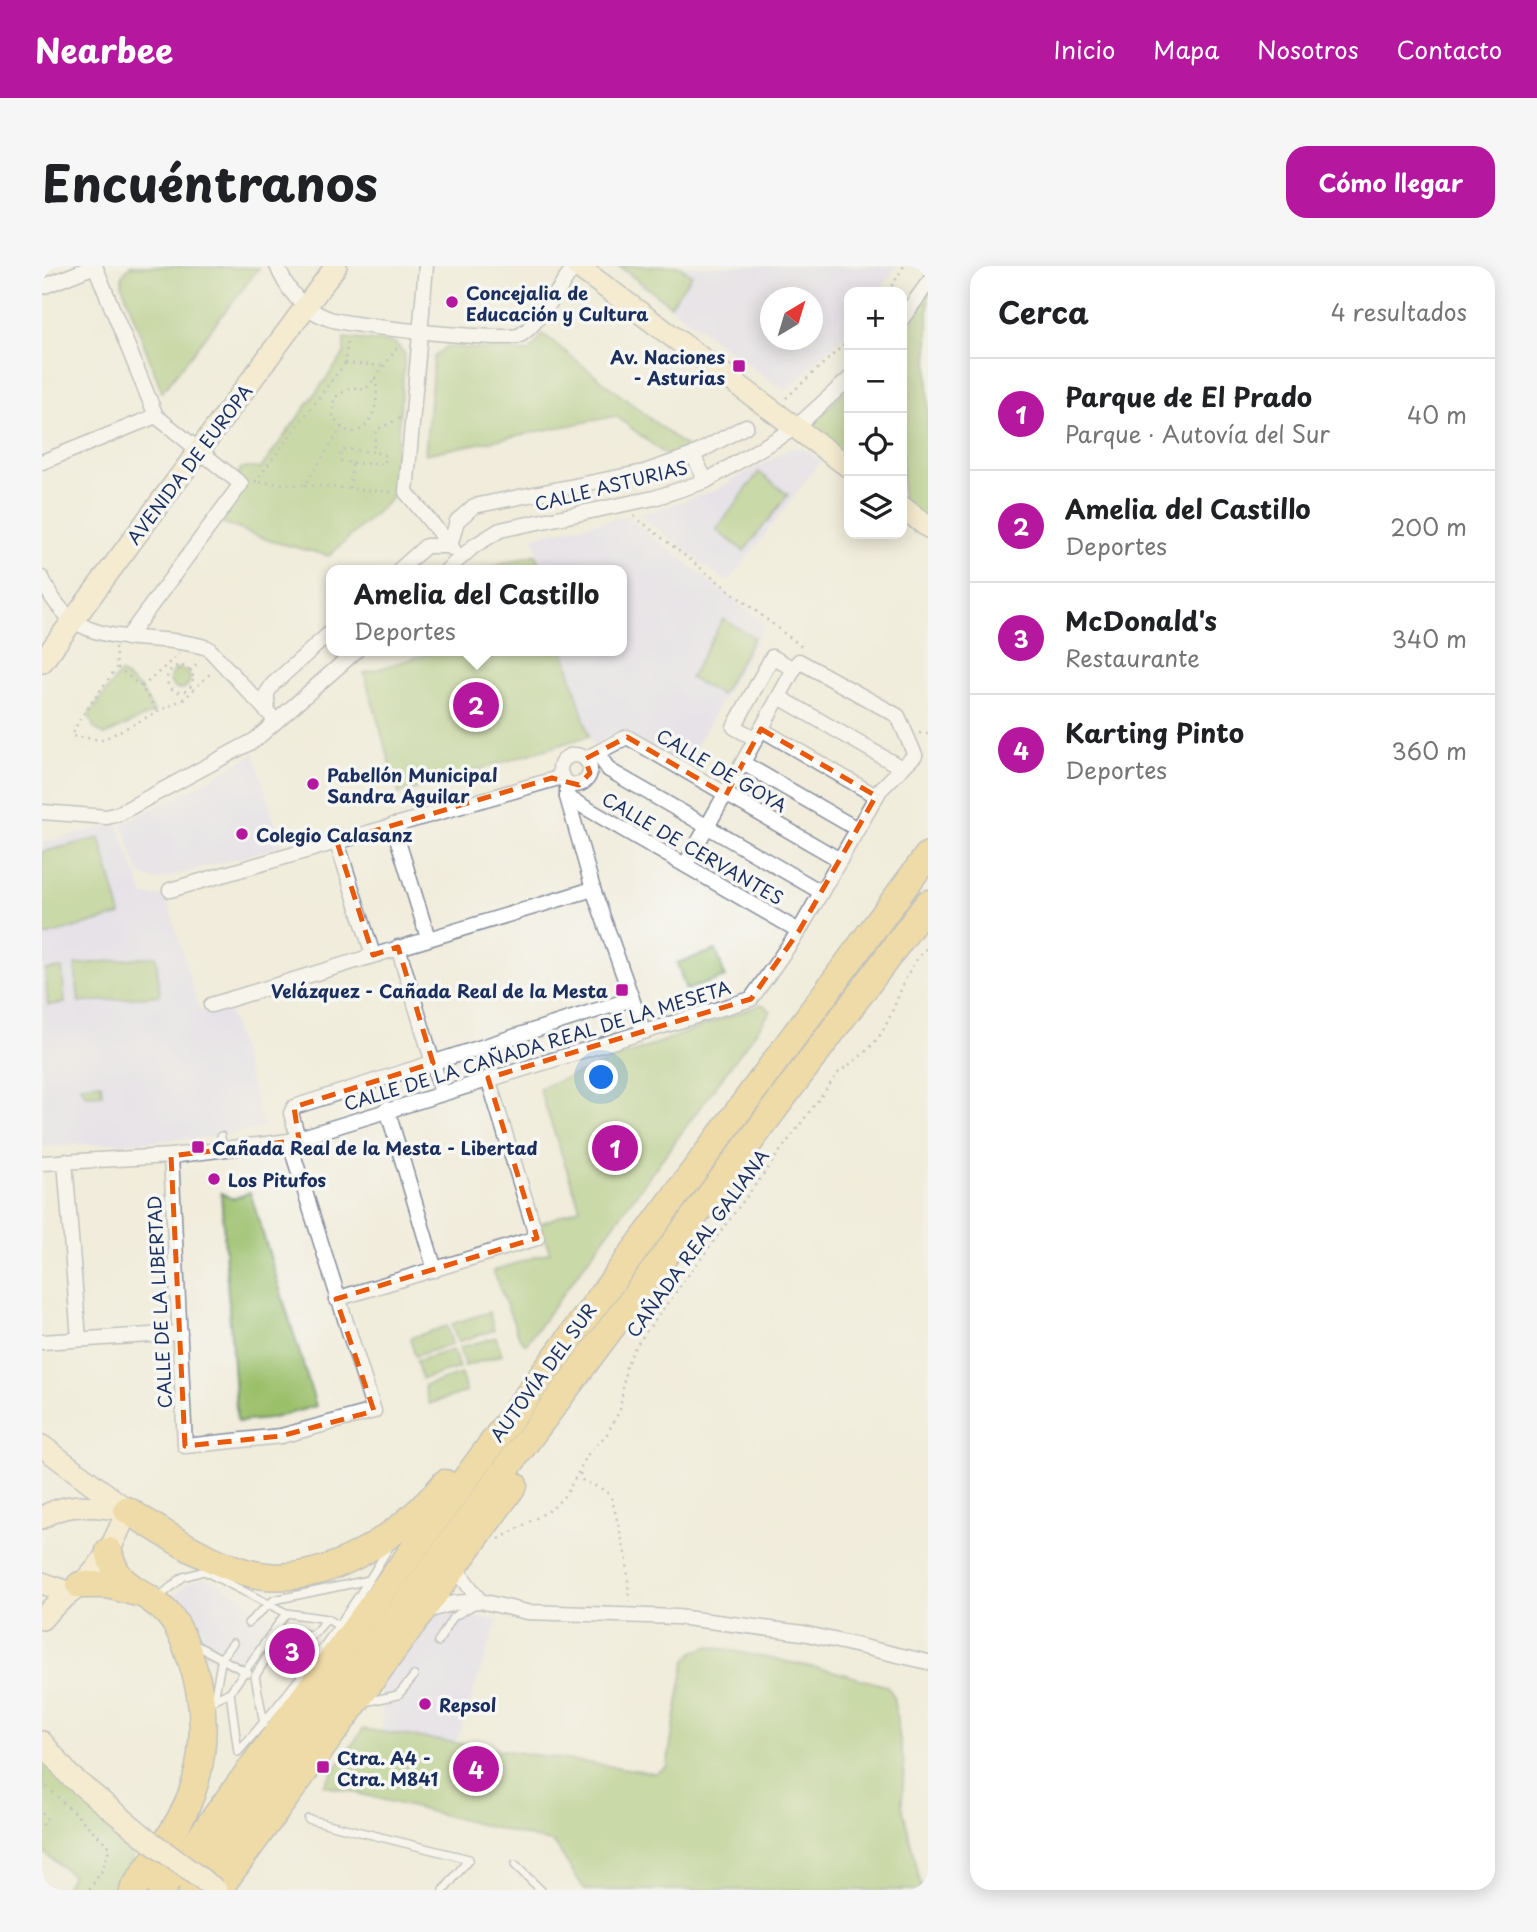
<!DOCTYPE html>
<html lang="es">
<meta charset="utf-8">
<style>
:root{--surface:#fff;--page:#f6f6f6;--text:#202124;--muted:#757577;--line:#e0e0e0;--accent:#b5179e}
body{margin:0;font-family:"Playpen Sans",sans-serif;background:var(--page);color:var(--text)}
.controls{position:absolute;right:21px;top:21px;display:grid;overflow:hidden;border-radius:14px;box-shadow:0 4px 18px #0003}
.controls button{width:63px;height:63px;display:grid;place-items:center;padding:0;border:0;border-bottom:2px solid var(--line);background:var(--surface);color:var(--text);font:35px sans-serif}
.compass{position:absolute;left:718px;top:21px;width:63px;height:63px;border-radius:50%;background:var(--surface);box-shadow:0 4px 18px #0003;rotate:38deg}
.you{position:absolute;left:560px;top:812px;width:24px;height:24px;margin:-18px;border:5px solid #fff;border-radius:50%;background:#1a73e8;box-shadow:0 0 0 10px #1a73e833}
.badge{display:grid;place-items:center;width:46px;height:46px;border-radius:50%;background:var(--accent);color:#fff;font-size:23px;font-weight:700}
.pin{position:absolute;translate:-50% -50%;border:4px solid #fff;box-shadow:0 2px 7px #0006}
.popup{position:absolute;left:284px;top:299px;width:301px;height:91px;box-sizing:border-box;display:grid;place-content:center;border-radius:14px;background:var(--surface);filter:drop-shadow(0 2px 5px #0005);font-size:23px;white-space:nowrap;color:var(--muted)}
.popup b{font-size:26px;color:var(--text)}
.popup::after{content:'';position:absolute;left:50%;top:100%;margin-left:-14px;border:14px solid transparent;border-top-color:var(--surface)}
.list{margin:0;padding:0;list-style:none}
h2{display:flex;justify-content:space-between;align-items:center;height:91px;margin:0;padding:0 28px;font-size:30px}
h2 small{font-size:23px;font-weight:400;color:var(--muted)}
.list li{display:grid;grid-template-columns:46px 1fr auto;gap:21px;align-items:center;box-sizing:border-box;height:112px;padding:0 28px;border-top:2px solid var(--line)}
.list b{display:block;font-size:26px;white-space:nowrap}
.list p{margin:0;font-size:23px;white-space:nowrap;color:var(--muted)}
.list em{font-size:23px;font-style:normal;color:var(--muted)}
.icon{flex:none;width:38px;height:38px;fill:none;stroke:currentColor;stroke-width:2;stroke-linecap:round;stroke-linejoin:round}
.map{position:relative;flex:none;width:886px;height:1624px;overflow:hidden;border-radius:21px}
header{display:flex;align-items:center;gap:42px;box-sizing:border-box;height:98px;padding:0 35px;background:var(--accent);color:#fff}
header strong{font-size:33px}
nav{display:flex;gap:38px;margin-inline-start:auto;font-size:24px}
.intro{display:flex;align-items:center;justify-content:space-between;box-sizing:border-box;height:168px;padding:0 42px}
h1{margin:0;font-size:49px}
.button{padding:18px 32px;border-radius:21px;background:var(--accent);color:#fff;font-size:24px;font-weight:700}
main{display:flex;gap:42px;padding:0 42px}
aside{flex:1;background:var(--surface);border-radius:21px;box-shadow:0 4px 18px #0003}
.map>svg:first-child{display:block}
</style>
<header>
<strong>Nearbee</strong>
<nav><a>Inicio</a><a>Mapa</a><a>Nosotros</a><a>Contacto</a></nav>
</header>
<div class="intro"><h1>Encuéntranos</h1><a class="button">Cómo llegar</a></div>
<main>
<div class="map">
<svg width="886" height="1624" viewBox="0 0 886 1624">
<rect width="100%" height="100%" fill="#f6f6f2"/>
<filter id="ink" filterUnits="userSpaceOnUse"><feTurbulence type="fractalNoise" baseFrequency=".0143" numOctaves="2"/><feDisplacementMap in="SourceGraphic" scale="14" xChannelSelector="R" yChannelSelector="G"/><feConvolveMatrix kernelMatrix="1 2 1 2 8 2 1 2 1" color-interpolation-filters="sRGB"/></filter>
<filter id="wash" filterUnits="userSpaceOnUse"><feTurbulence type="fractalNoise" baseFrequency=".00686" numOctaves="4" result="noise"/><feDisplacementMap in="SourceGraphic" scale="28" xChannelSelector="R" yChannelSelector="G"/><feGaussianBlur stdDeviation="1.57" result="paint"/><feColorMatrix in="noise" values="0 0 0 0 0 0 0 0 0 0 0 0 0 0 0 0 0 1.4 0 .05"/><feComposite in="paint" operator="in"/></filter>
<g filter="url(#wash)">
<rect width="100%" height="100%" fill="#f1ecdb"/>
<!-- built -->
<g fill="#dad6f7" fill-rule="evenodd">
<path d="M573,0H855L838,26H807V64L743,126ZM729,32H771V74H729Z"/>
<polygon points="749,182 761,182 779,195 686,317 596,249 672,225"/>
<polygon points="585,250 723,358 642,502 578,469 550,480 523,385 579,385 579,304 500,304 491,270"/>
<polygon points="212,487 240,580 113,615 97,607 80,557 160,518"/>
<polygon points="75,557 102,630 124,630 158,745 186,742 222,862 163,872 0,881 0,577"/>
<polygon points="161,1312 178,1317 236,1355 199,1407 150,1386 127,1337 144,1318"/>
<polygon points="386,1346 456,1354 414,1477 340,1466 339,1410"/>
</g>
<!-- green -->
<g fill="#9bc06b" stroke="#5b7864" stroke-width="2">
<polygon points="88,0 217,2 120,126 80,19 80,9"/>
<polygon points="577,0 638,0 650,9 628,39"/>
<polygon points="886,24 886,254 860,235 860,62"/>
<polygon points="501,68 648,184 635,198 574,150 383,188 392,91 403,81 487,86"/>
<polygon points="302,72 353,77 363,88 350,232 287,290 229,275 170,253 189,226 199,202 219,202 302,88"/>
<polygon points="807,121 807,196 764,165"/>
<polygon points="717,206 746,229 702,285 674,264"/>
<polygon points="494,288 499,304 440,304"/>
<polygon points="681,353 712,371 679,429 648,412"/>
<polygon points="396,385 522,385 547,470 357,528 322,407"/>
<circle cx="138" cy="413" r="10"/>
<polygon points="78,407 98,422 112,446 63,469 52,462 47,449"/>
<polygon points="58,572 79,649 0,671 0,586"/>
<polygon points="674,684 683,711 644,724 635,697"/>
<polygon points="114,690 118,729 37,737 33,699"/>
<polygon points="20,702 23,737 6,739 3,704"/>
<polygon points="720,738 729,745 484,1078 478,1073 451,1005 508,986 497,958 538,942 497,822"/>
<polygon points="59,817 60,828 44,829 38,819"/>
<polygon points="208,926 274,1140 227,1153 195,1156 179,927 191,933"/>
<polygon points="447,1046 452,1064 415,1076 410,1058"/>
<polygon points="405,1060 410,1078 373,1090 368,1072"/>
<polygon points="454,1071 460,1089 423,1100 417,1082"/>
<polygon points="411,1084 417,1102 380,1113 374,1095"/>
<polygon points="419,1108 424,1126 387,1138 382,1120"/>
<polygon points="667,1380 791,1405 845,1420 851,1429 862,1500 860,1539 880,1624 543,1624 512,1577 282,1519 321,1463 613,1507 625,1500 643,1396 651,1386"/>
<polygon points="0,1487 100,1579 70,1624 22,1624 30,1609 0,1585"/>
</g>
</g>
<g filter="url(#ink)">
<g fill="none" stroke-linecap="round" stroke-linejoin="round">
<!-- lane casing -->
<g stroke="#868e9c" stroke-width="10">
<g id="lane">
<polyline points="179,870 180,884"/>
<polyline points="117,1331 141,1311 162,1305 244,1347 285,1353 295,1359"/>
<polyline points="206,1357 232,1334 327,1314"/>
<polyline points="396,1376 411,1351 430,1340"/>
<polyline points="152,1378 206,1407"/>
<polyline points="188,1426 244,1347"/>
<polyline points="172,1434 180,1391 191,1377"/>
<polyline points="323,1436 356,1429 372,1410"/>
<path d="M165,1437L188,1426L196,1486C251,1424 305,1353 347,1281"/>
<polyline points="222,1458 213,1410 240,1368 251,1364 270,1370 285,1353"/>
<polyline points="266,1553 427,1593 402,1624"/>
<polyline points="473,1599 499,1624"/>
</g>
</g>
<!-- street casing -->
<g stroke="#868e9c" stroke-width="17">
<g id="street">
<polyline points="53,0 114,150 199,218 85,372"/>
<path d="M235,0C245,24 259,42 285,52C303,60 459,75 476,70C493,64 521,16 533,0"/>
<polyline points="384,0 364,226 411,283"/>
<polyline points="0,21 53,0"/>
<polyline points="860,53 886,17"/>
<polyline points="651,189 664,215"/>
<polyline points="0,196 114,150"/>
<polyline points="357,304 384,280 408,280 415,255 432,240 602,206 651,189 704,160"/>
<polyline points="405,304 432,280 458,264 612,232 664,215 753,162 807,113"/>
<path d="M0,312C33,392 102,362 166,382L234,455"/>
<polyline points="752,403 757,395 856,450 873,489"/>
<polyline points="737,431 860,502"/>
<polyline points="225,445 225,427 231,418 289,366"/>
<polyline points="719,463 834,530"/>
<polyline points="555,487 567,504 779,626"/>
<circle cx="533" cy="504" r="15"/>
<polyline points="543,493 585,471 798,594"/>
<polyline points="701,497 815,563"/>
<polyline points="525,516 525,531 551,623 601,764"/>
<polyline points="525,531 757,665"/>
<polyline points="0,546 65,551 76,548 213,474 314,385"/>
<polyline points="351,559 386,672"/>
<polyline points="295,576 331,689"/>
<path d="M643,599C681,534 716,469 752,403L730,391L692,461L714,473"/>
<polyline points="128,624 520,511"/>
<polyline points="356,681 400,827"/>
<polyline points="169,739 551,623"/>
<polyline points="345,843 393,1004"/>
<polyline points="256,872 249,847 252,841 590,733"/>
<polyline points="129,890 143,1180 239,1170 332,1145 247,875"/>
<polyline points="23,895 37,1073"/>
<polyline points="0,897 129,890 247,875 709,733 757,665 838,524 873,489"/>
<polyline points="294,1033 495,972 446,812"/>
<polyline points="0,1076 138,1067"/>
<polyline points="412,1300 438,1335"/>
<polyline points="381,1346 412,1337 438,1335 485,1346 635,1351 761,1367 886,1396"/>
</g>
</g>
<!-- secondary casing -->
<g stroke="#868e9c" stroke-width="24">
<g id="secondary">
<polyline points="535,0 807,201"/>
<polyline points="860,241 886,261"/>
<polyline points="0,396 294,0"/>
<polyline points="0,1180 85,1244"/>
<path d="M0,1252C25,1234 56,1241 85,1244"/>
<polyline points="0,1317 26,1326"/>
<path d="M0,1353C12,1337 27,1329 42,1316C63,1296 75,1271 85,1244"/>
<polyline points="0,1476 27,1509 109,1576"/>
</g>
</g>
<!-- highway casing -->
<g stroke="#868e9c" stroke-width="29">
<g id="highway">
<path d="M85,1244C123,1268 160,1293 203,1306C277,1327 358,1271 403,1217"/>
<path d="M67,1285C75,1324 99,1321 123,1345C137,1358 144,1379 150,1397C167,1446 164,1507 138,1553C125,1577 106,1601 91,1624"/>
<polyline points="38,1319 66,1319 95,1327"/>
<polyline points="119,1624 886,589"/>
<polyline points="150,1624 886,637"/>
<polyline points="176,1624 472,1219"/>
</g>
</g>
<!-- path -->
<g stroke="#868e9c" stroke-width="2.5" stroke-dasharray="2 5" stroke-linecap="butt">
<polyline points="846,26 862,0"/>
<polyline points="303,97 342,100"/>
<path d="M333,112C342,146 315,189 291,151L292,132L309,121L323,124Z"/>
<polyline points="333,112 358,78"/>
<polyline points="744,132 807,74"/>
<polyline points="300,161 263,219 213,216 303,97 306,71"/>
<polyline points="310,197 343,198 343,189 331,186"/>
<polyline points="263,219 350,226"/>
<polyline points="308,222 310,197 299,195 298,186 304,183 331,186 334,164 358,152"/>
<polyline points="592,250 760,381"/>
<polyline points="73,381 75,401 100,421 115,446"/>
<circle cx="138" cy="413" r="13"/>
<polyline points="75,401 36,456 30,470 60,474 143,432 171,405"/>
<polyline points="148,405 158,395"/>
<polyline points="100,421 137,388"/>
<polyline points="877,467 886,468"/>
<polyline points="538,1207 540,1214 564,1225 570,1233 585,1295 587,1335"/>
<path d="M457,1273L510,1243L525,1227L546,1188L565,1168L578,1144L584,1100L593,1081L797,806C813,795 827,785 838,769C857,740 859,706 886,681"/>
<polyline points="0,1516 68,1581 59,1606 47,1624"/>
<polyline points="0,1547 5,1551 0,1561"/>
</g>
<!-- lane -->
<use href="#lane" stroke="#fff" stroke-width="7"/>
<!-- street -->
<use href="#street" stroke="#fff" stroke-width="14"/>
<!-- secondary -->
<use href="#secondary" stroke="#f8e8c3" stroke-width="21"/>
<!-- highway -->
<use href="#highway" stroke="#eec569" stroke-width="26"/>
<!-- secondary-bridge casing -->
<g stroke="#868e9c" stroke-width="24" stroke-linecap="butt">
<polyline id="secondary-bridge" points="109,1576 174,1624"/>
</g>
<!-- secondary-bridge -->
<use href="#secondary-bridge" stroke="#f8e8c3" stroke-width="21"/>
</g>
</g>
<!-- marked area -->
<path d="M0 0H886V1624H0ZM719,463L834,530L757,665L709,733L446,812L495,972L294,1033L332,1145L239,1170L143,1180L129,890L257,874L252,841L391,797L356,681L331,689L295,576L510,512L537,519L548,507L543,493L585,471L684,529Z" fill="#f1ecdb" fill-opacity=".55" fill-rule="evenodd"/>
<path fill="none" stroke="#e8590c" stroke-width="5" stroke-dasharray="14 9" stroke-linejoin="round" d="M719,463L834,530L757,665L709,733L446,812L495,972L294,1033L332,1145L239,1170L143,1180L129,890L257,874L252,841L391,797L356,681L331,689L295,576L510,512L537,519L548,507L543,493L585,471L684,529Z"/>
<!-- markers -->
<g fill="#b5179e" stroke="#f6f6f2" stroke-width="2.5">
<circle cx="410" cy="36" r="7"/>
<rect x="690" y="93" width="14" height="14" rx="3.5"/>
<circle cx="271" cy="518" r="7"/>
<circle cx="200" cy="568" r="7"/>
<rect x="573" y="717" width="14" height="14" rx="3.5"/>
<rect x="149" y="874" width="14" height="14" rx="3.5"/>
<circle cx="172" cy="913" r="7"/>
<circle cx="383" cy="1438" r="7"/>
<rect x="274" y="1494" width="14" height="14" rx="3.5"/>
</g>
<g text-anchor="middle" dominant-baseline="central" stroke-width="7" stroke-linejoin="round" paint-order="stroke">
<!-- poi labels -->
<g font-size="18" font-weight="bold" fill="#1b2f5e" stroke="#f6f6f2" text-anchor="start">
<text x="424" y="26">Concejalia de<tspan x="424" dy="21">Educación y Cultura</tspan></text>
<text x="683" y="90" text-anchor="end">Av. Naciones<tspan x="683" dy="21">- Asturias</tspan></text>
<text x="285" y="508">Pabellón Municipal<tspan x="285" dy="21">Sandra Aguilar</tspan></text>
<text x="214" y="568">Colegio Calasanz</text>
<text x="566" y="724" text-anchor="end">Velázquez - Cañada Real de la Mesta</text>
<text x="170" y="881">Cañada Real de la Mesta - Libertad</text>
<text x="186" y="913">Los Pitufos</text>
<text x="397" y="1438">Repsol</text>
<text x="295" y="1491">Ctra. A4 -<tspan x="295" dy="21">Ctra. M841</tspan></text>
</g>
<!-- street labels -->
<g font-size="18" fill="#1b2f5e" stroke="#f6f6f2">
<text transform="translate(147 198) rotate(-53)">AVENIDA DE EUROPA</text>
<text transform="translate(569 219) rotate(-14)">CALLE ASTURIAS</text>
<text transform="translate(680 504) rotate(30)">CALLE DE GOYA</text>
<text transform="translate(651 582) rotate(30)">CALLE DE CERVANTES</text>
<text transform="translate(495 779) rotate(-17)">CALLE DE LA CAÑADA REAL DE LA MESETA</text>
<text transform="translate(655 977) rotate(-54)">CAÑADA REAL GALIANA</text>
<text transform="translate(117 1036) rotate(-93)">CALLE DE LA LIBERTAD</text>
<text transform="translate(501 1106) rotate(-54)">AUTOVÍA DEL SUR</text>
</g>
</g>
</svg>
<div class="controls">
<button>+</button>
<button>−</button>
<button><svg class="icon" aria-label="locate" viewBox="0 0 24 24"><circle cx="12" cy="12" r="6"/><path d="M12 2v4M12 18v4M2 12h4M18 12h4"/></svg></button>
<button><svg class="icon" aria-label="layers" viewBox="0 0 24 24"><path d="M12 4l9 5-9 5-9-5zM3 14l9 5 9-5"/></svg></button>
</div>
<svg class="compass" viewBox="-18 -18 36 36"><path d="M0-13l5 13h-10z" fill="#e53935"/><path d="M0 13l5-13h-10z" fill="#757577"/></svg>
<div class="you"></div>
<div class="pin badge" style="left:573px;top:882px">1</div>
<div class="pin badge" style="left:434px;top:439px">2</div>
<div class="popup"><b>Amelia del Castillo</b>Deportes</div>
<div class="pin badge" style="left:250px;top:1385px">3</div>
<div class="pin badge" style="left:434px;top:1503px">4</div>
</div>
<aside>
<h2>Cerca<small>4 resultados</small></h2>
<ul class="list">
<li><span class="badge">1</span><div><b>Parque de El Prado</b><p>Parque · Autovía del Sur</p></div><em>40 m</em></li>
<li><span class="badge">2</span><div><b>Amelia del Castillo</b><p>Deportes</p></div><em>200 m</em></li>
<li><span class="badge">3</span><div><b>McDonald's</b><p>Restaurante</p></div><em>340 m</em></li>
<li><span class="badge">4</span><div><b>Karting Pinto</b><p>Deportes</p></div><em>360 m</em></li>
</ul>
</aside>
</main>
